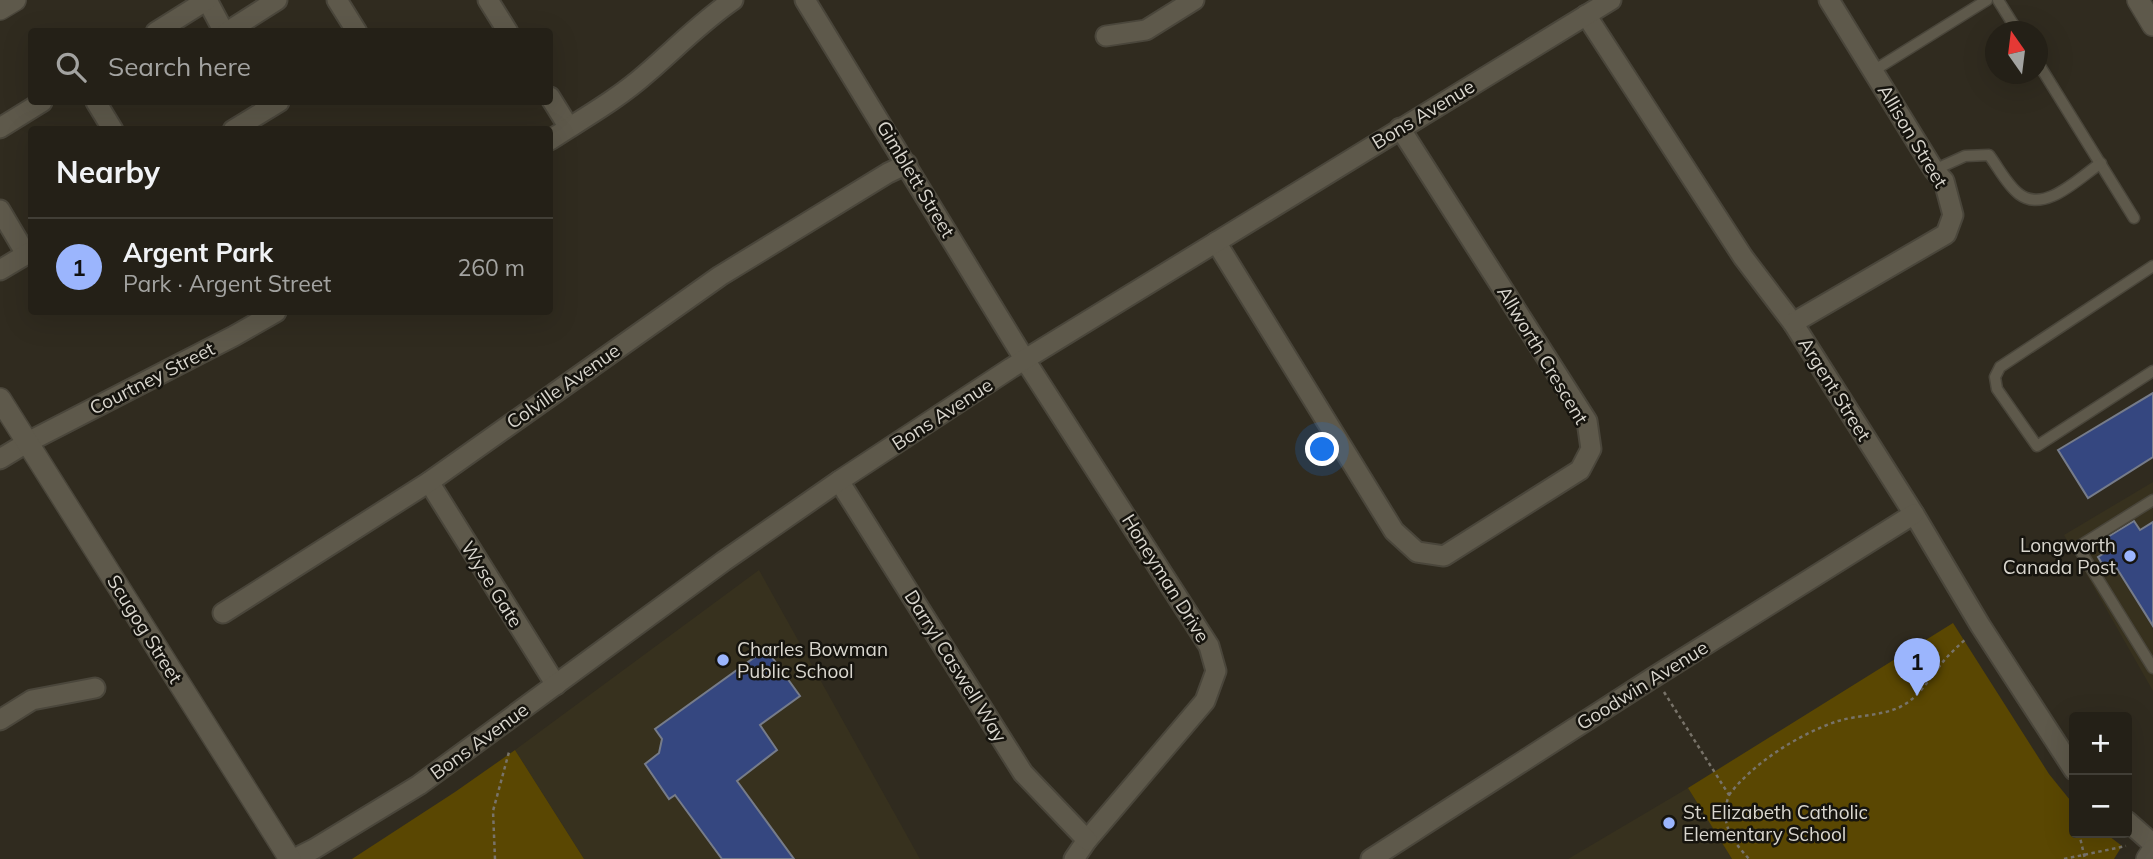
<!DOCTYPE html>
<meta charset="utf-8">
<style>
:root{--surface:#242017;--page:#302d24;--text:#f1f3f6;--muted:#a3a3a1;--line:#413e36;--accent:#9bb5fd}
body{margin:0;font-family:Mulish,sans-serif;background:var(--page);color:var(--text)}
.controls{position:absolute;right:21px;bottom:21px;display:grid;overflow:hidden;border-radius:7px;box-shadow:0 7px 28px #0002}
.controls button{width:63px;height:63px;display:grid;place-items:center;padding:0;border:0;border-bottom:2px solid var(--line);background:var(--surface);color:var(--text);font:35px sans-serif}
.compass{position:absolute;left:1985px;top:21px;width:63px;height:63px;border-radius:50%;background:var(--surface);box-shadow:0 7px 28px #0002;rotate:346deg}
.you{position:absolute;left:1323px;top:450px;width:24px;height:24px;margin:-18px;border:5px solid #fff;border-radius:50%;background:#1a73e8;box-shadow:0 0 0 10px #1a73e833}
.badge{display:grid;place-items:center;width:46px;height:46px;border-radius:50%;background:var(--accent);color:#111;font-size:23px;font-weight:700}
.pin{position:absolute;translate:-50% -58px;filter:drop-shadow(0 2px 4px #0008)}
.pin::after{content:'';position:absolute;top:37px;width:24px;height:21px;background:inherit;clip-path:polygon(0 0,100% 0,50% 100%)}
.list{margin:0;padding:0;list-style:none}
h2{display:flex;justify-content:space-between;align-items:center;height:91px;margin:0;padding:0 28px;font-size:30px}
h2 small{font-size:23px;font-weight:400;color:var(--muted)}
.list li{display:grid;grid-template-columns:46px 1fr auto;gap:21px;align-items:center;box-sizing:border-box;height:98px;padding:0 28px;border-top:2px solid var(--line)}
.list b{display:block;font-size:26px;white-space:nowrap}
.list p{margin:0;font-size:23px;white-space:nowrap;color:var(--muted)}
.list em{font-size:23px;font-style:normal;color:var(--muted)}
.icon{flex:none;width:38px;height:38px;fill:none;stroke:currentColor;stroke-width:2;stroke-linecap:round;stroke-linejoin:round}
.map{position:relative;flex:none;width:2153px;height:859px;overflow:hidden}
.search{position:absolute;background:var(--surface);box-shadow:0 7px 28px #0002;left:28px;top:28px;width:525px;height:77px;display:flex;align-items:center;gap:18px;box-sizing:border-box;padding:0 24px;border-radius:7px;color:var(--muted);font-size:26px}
.panel{position:absolute;background:var(--surface);box-shadow:0 7px 28px #0002;left:28px;top:126px;width:525px;height:189px;border-radius:7px}
.map>svg:first-child{display:block}
</style>
<div class="map">
<svg width="2153" height="859" viewBox="0 0 2153 859">
<rect width="100%" height="100%" fill="#302b1f"/>
<!-- built -->
<g fill="#37311e">
<polygon points="2153,482 2153,691 2064,535"/>
<polygon points="759,570 920,859 584,859 515,750"/>
<polygon points="1688,788 1732,859 1568,859"/>
</g>
<!-- green -->
<g fill="#5a4702">
<polygon points="1953,623 2049,774 2074,805 2074,833 2105,833 2122,846 2114,859 1732,859 1688,788"/>
<polygon points="515,750 584,859 352,859 455,792"/>
</g>
<!-- building -->
<g fill="#354780" stroke="#767c8a" stroke-width="2">
<polygon points="2153,393 2153,457 2088,498 2058,450"/>
<polygon points="2134,521 2140,530 2153,522 2153,626 2116,567 2107,572 2098,557 2112,548 2106,538"/>
<polygon points="766,649 800,696 760,725 777,750 737,781 794,859 722,859 675,795 669,799 645,764 659,753 662,739 655,729"/>
</g>
<g fill="none" stroke-linecap="round" stroke-linejoin="round">
<!-- lane casing -->
<g stroke="#4a463b" stroke-width="13">
<g id="lane">
<polyline points="1998,0 2018,32"/>
<polyline points="2038,63 2134,218"/>
<polyline points="1873,71 1987,0"/>
<path d="M1934,170L1965,156L1989,155C1998,167 2007,185 2019,194C2045,214 2080,177 2101,163"/>
<polyline points="2153,266 2000,367 1995,377 1997,389 2037,446 2153,371"/>
<polyline points="2153,500 2078,547 2153,668"/>
</g>
</g>
<!-- street casing -->
<g stroke="#4a463b" stroke-width="23">
<g id="street">
<polyline points="207,0 224,32"/>
<polyline points="337,0 357,32"/>
<polyline points="488,0 508,32"/>
<polyline points="805,0 1025,360 1209,646 1216,671 1205,701 1087,840 1074,859"/>
<polyline points="1586,15 1743,257 1793,323 1914,514 1980,625 2074,770"/>
<polyline points="156,32 207,0"/>
<polyline points="227,32 277,0"/>
<polyline points="1106,36 1146,30 1194,0"/>
<polyline points="550,97 568,126"/>
<polyline points="96,102 113,130"/>
<polyline points="0,128 42,102"/>
<polyline points="233,130 279,102"/>
<path d="M550,140C582,119 618,99 647,73C676,48 701,22 733,0"/>
<polyline points="0,210 26,254"/>
<polyline points="1216,242 1394,531 1417,552 1444,556 1580,470 1591,449 1587,421 1400,128"/>
<polyline points="0,270 32,251"/>
<polyline points="1793,323 1946,234 1953,215 1944,181 1934,170 1829,0"/>
<polyline points="0,459 28,442 234,336 276,312"/>
<polyline points="839,481 1023,773 1087,840"/>
<polyline points="429,482 556,685"/>
<polyline points="223,613 429,482 720,276 888,173 907,164"/>
<polyline points="0,720 32,700 95,688"/>
<polyline points="2127,821 2153,844"/>
<polyline points="294,859 314,849 419,785 724,561 839,481 1011,368 1611,0"/>
<polyline points="1371,859 1654,677 1914,514"/>
</g>
</g>
<!-- secondary casing -->
<g stroke="#4a463b" stroke-width="24">
<g id="secondary">
<polyline points="2138,0 2153,25"/>
<polyline points="0,9 15,0"/>
<polyline points="0,399 290,859"/>
<polyline points="2147,859 2153,850"/>
</g>
</g>
<!-- path -->
<g stroke="#787369" stroke-width="2.5" stroke-dasharray="3.5 3.5" stroke-linecap="butt">
<path d="M1664,692L1729,795C1719,822 1731,839 1749,859"/>
<path d="M1729,795C1753,763 1799,734 1838,721C1858,715 1881,716 1900,707C1921,697 1933,672 1948,656C1954,650 1960,644 1967,638"/>
<polyline points="2072,800 2074,809"/>
<polyline points="2079,833 2085,859"/>
<polyline points="495,859 493,811 509,752"/>
<polyline points="2064,859 2126,846"/>
</g>
<!-- lane -->
<use href="#lane" stroke="#5e594b" stroke-width="10"/>
<!-- street -->
<use href="#street" stroke="#5e594b" stroke-width="19"/>
<!-- secondary -->
<use href="#secondary" stroke="#5e594b" stroke-width="21"/>
</g>
<!-- markers -->
<g fill="#9bb5fd" stroke="#16140e" stroke-width="2.5">
<circle cx="2130" cy="556" r="7"/>
<circle cx="723" cy="660" r="7"/>
<circle cx="1669" cy="823" r="7"/>
</g>
<g text-anchor="middle" dominant-baseline="central" stroke-width="5" stroke-linejoin="round" paint-order="stroke">
<!-- street labels -->
<g font-size="19" fill="#d9d6ce" stroke="#16140e">
<text transform="translate(1423 114) rotate(-31)">Bons Avenue</text>
<text transform="translate(1913 136) rotate(59)">Allison Street</text>
<text transform="translate(916 179) rotate(59)">Gimblett Street</text>
<text transform="translate(1543 355) rotate(59)">Allworth Crescent</text>
<text transform="translate(152 378) rotate(-27)">Courtney Street</text>
<text transform="translate(563 386) rotate(-35)">Colville Avenue</text>
<text transform="translate(1835 389) rotate(58)">Argent Street</text>
<text transform="translate(942 414) rotate(-33)">Bons Avenue</text>
<text transform="translate(1166 578) rotate(58)">Honeyman Drive</text>
<text transform="translate(492 584) rotate(58)">Wyse Gate</text>
<text transform="translate(145 629) rotate(58)">Scugog Street</text>
<text transform="translate(956 666) rotate(58)">Darryl Caswell Way</text>
<text transform="translate(1642 685) rotate(-32)">Goodwin Avenue</text>
<text transform="translate(479 741) rotate(-36)">Bons Avenue</text>
</g>
<!-- poi labels -->
<g font-size="19" fill="#d9d6ce" stroke="#16140e" text-anchor="start">
<text x="2116" y="545" text-anchor="end">Longworth<tspan x="2116" dy="22">Canada Post</tspan></text>
<text x="737" y="649">Charles Bowman<tspan x="737" dy="22">Public School</tspan></text>
<text x="1683" y="812">St. Elizabeth Catholic<tspan x="1683" dy="22">Elementary School</tspan></text>
</g>
</g>
</svg>
<div class="controls">
<button>+</button>
<button>−</button>
</div>
<svg class="compass" viewBox="-18 -18 36 36"><path d="M0-13l5 13h-10z" fill="#e53935"/><path d="M0 13l5-13h-10z" fill="#a3a3a1"/></svg>
<div class="you"></div>
<div class="pin badge" style="left:1917px;top:696px">1</div>
<div class="search"><svg class="icon" aria-label="search" viewBox="0 0 24 24"><circle cx="10" cy="10" r="6"/><path d="M15 15l6 6"/></svg>Search here</div>
<section class="panel">
<h2>Nearby<small></small></h2>
<ul class="list">
<li><span class="badge">1</span><div><b>Argent Park</b><p>Park · Argent Street</p></div><em>260 m</em></li>
</ul>
</section>
</div>
